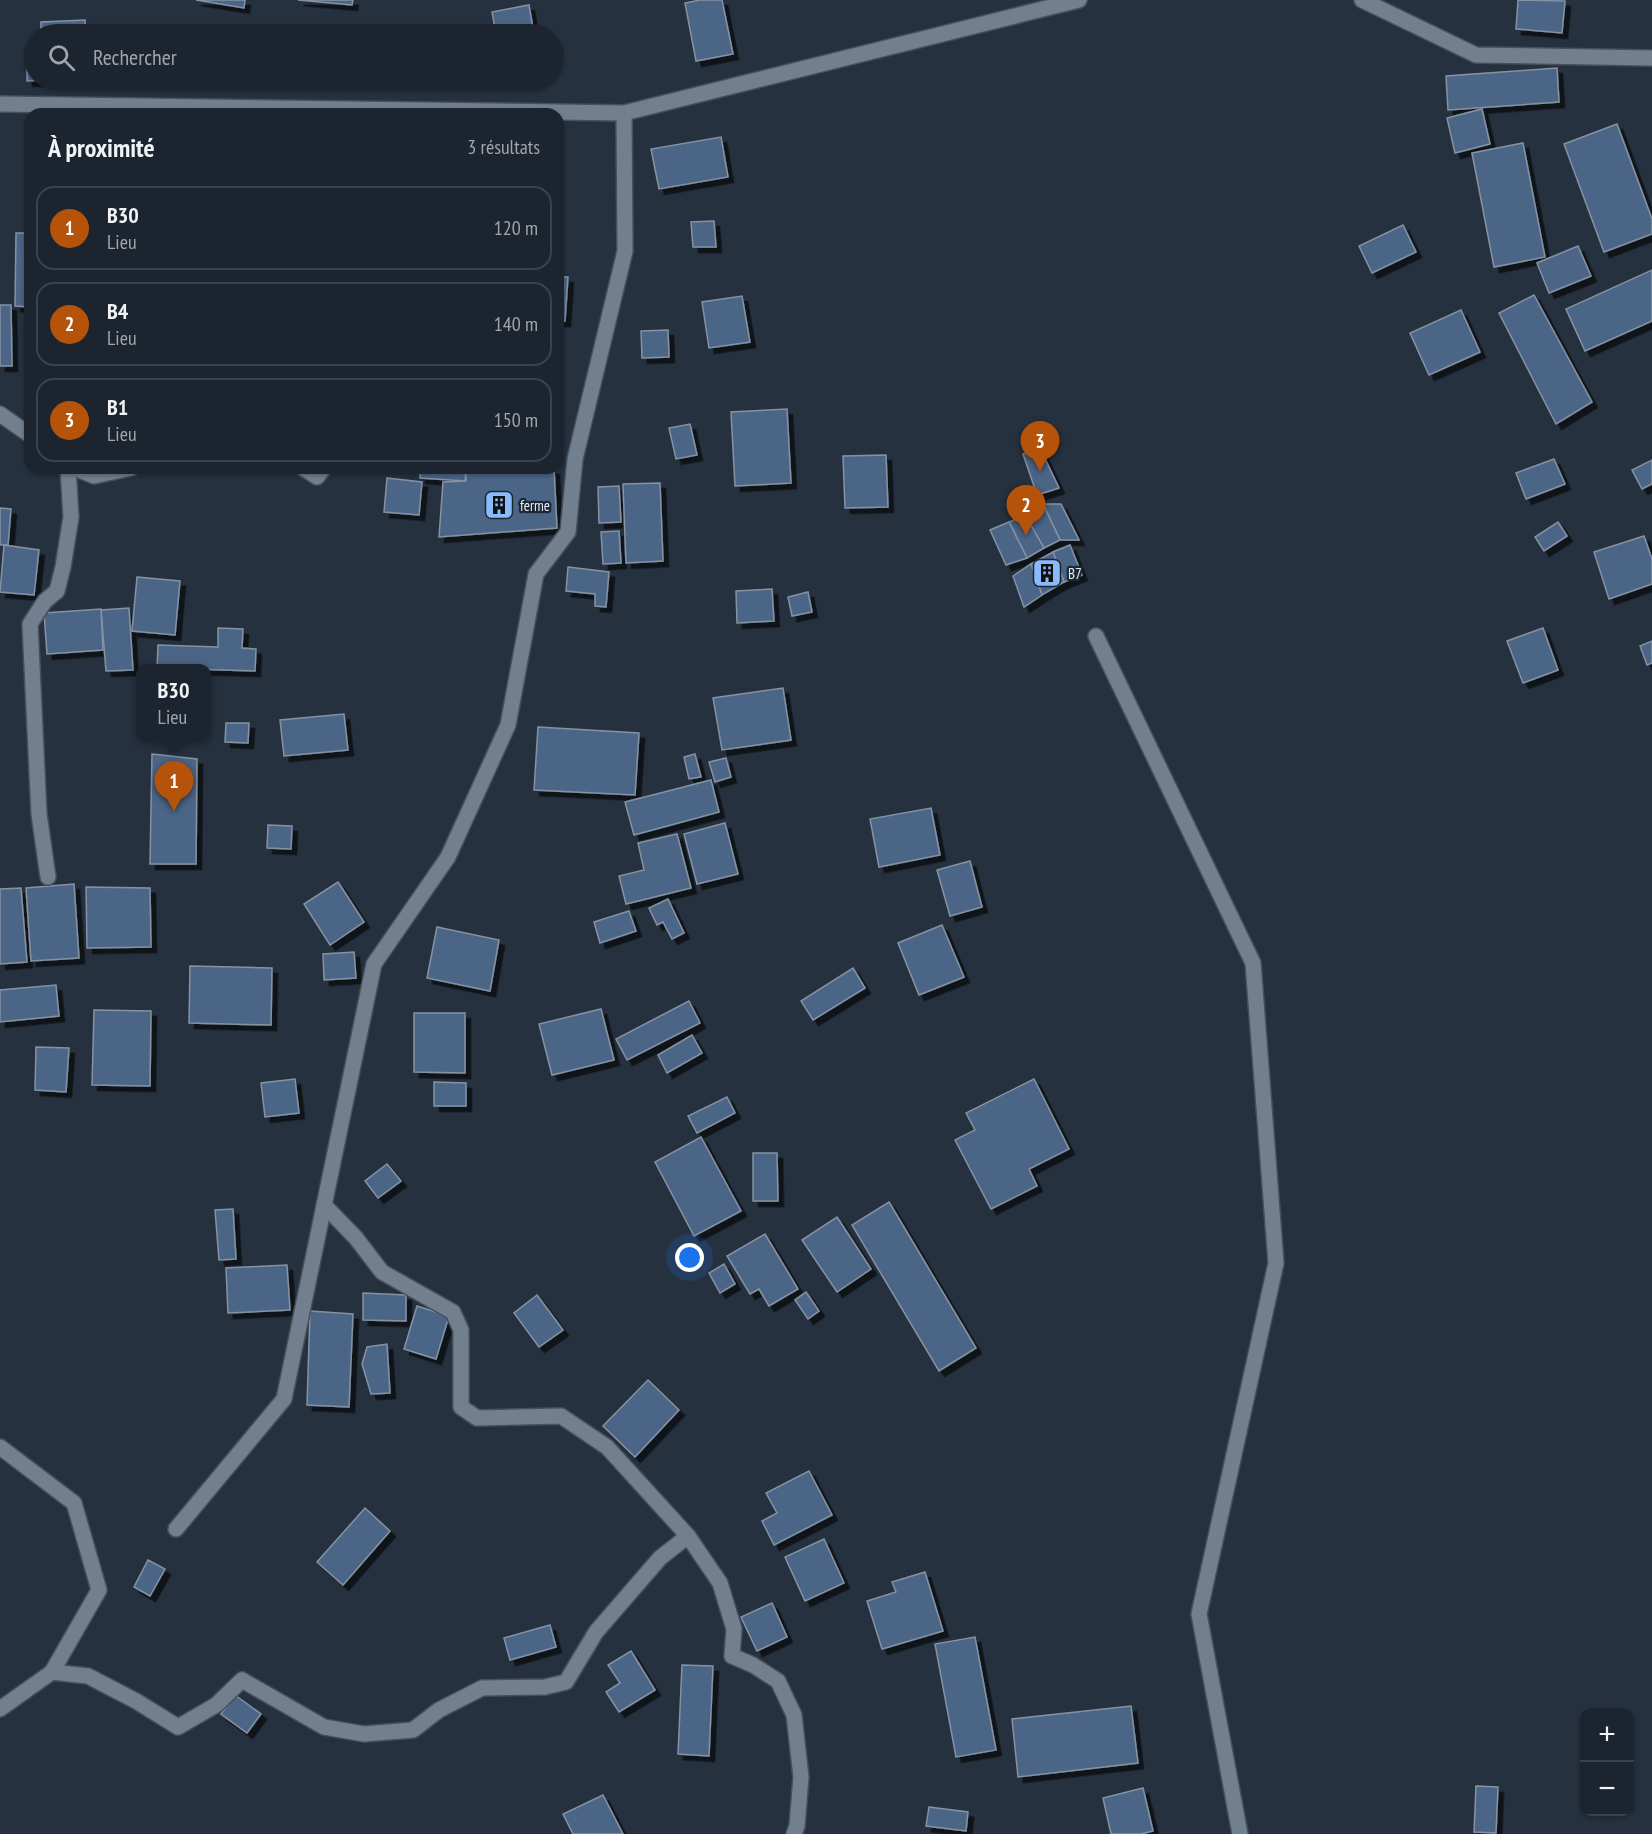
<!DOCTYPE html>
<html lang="fr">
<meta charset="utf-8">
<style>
:root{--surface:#1c252f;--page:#252d37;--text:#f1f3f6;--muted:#a0a5aa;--line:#3a424b;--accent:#b45309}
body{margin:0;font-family:"PT Sans Narrow",sans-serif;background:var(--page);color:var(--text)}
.controls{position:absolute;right:18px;bottom:18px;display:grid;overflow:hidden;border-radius:12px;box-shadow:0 2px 4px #0004}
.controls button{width:54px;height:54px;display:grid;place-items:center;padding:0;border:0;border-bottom:2px solid var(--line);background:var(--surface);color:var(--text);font:30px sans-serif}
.you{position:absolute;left:690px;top:1258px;width:21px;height:21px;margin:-15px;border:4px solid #fff;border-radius:50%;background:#1a73e8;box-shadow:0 0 0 9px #1a73e833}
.badge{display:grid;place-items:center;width:39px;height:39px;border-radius:50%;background:var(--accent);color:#fff;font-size:20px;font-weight:700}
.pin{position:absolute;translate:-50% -50px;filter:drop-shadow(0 2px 3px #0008)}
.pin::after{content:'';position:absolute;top:32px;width:21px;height:18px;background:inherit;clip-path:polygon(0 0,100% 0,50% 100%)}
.popup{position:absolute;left:136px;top:664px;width:75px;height:78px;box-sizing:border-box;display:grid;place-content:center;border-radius:12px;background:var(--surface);filter:drop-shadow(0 2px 4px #0005);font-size:20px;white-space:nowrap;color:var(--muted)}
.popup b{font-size:22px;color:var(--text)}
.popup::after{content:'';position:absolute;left:50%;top:100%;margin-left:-12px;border:12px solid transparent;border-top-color:var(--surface)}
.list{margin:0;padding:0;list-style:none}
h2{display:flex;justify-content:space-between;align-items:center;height:78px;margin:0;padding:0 24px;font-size:26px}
h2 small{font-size:20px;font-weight:400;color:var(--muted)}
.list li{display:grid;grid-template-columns:39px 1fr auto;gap:18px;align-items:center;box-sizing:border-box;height:84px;margin:0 12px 12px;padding:0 12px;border:2px solid var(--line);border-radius:18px}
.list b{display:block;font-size:22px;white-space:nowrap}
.list p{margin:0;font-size:20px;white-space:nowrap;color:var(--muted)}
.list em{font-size:20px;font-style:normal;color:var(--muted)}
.icon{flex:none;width:33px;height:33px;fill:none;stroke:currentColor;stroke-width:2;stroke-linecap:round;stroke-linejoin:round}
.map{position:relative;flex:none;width:1652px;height:1834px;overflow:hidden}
.search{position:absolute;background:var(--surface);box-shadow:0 2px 4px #0004;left:24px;top:24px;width:540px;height:66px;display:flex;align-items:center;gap:15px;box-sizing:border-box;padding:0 21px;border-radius:33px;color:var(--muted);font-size:22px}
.panel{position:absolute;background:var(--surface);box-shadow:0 2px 4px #0004;left:24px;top:108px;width:540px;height:366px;border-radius:18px}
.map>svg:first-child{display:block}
</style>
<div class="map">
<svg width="1652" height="1834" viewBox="0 0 1652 1834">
<defs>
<filter id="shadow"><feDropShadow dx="5.5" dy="5.5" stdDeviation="0" flood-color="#0009"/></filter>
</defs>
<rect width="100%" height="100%" fill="#26313f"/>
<!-- building -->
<g fill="#4c6587" stroke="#8592a3" stroke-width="1.5" filter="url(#shadow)">
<polygon points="196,0 245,0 244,8"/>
<polygon points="298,0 353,0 352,5"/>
<polygon points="700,0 722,0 733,54 696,61 685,3"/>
<polygon points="1518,0 1565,1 1562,33 1516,29"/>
<polygon points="529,5 534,34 496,34 492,12"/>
<polygon points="85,20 86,34 41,34 41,22"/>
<polygon points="1557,68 1559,102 1448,110 1446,76"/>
<polygon points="27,69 34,69 34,80 46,80 27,81"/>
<polygon points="1482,109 1490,144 1455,153 1447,118"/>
<polygon points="1617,124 1652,219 1652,234 1604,252 1564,144"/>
<polygon points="721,137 728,177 659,189 651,149"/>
<polygon points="1523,143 1545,257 1494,267 1472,153"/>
<polygon points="714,221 716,247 693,247 691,222"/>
<polygon points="1403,225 1416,252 1372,273 1359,246"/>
<polygon points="16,233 30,233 30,307 15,306"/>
<polygon points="1578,246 1591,276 1549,293 1537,263"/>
<polygon points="1652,270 1652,321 1585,351 1566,309"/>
<polygon points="558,277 568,277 565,321 558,321"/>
<polygon points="1534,295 1592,402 1556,424 1499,313"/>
<polygon points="742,296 750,342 709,348 702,302"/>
<polygon points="0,305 11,305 12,366 0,366"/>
<polygon points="1461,310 1480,352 1429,375 1410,333"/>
<polygon points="27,317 30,317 30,386 28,386"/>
<polygon points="668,330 669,357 642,358 641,331"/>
<polygon points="787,409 791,483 735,486 731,412"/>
<polygon points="690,424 697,455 676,459 669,428"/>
<polygon points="1040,448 1059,488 1037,495 1023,454"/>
<polygon points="886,455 888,507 845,508 843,456"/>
<polygon points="1554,459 1565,484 1526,499 1516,473"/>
<polygon points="1652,460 1652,484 1642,489 1632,470"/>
<polygon points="420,468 466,468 465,481 420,478"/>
<polygon points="554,469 557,528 439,537 443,482 466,481 466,471"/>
<polygon points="387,478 422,482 419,515 384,512"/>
<polygon points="660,483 663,561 626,563 623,484"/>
<polygon points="619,486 621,522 599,523 598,487"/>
<polygon points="1043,504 1061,504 1079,540 1060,540"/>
<polygon points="1043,504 1060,540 1044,548 1025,515"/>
<polygon points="0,508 11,509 8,545 0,545"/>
<polygon points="1025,515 1044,548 1027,558 1009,522"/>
<polygon points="1009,522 1027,558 1006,565 990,530"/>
<polygon points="1558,522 1567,536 1544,551 1535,537"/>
<polygon points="619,531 621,563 603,564 601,532"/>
<polygon points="1644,536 1652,559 1652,584 1609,599 1594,552"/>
<polygon points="4,545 39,550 34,595 0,592"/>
<polygon points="1070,545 1082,575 1064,582 1053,552"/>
<polygon points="1053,552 1064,582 1042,595 1031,564"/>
<polygon points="1031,564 1042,595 1024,607 1013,576"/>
<polygon points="568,567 609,572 606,607 595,606 595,594 566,591"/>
<polygon points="137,577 180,581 175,635 132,631"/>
<polygon points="772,589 774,621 737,623 736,591"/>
<polygon points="808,592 812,612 792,616 788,597"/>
<polygon points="129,608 133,670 106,671 101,610"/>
<polygon points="101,609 103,650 47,654 44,613"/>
<polygon points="218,628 243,629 242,648 256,649 255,671 157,668 158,645 218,647"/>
<polygon points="1543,628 1558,670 1523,683 1507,641"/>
<polygon points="1652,641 1652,663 1647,665 1640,646"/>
<polygon points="783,688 791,740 722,750 713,698"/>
<polygon points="344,714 348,750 284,756 280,720"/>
<polygon points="226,723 249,723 248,743 225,742"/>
<polygon points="538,727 639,733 635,795 534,790"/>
<polygon points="152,754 197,759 196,864 150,864"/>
<polygon points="695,754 701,777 689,779 684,757"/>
<polygon points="726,758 731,777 715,782 709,762"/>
<polygon points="711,780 719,812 634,835 625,802"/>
<polygon points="931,808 940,855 879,867 870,819"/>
<polygon points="725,823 738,874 697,884 684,834"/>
<polygon points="268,825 292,826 291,849 267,848"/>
<polygon points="677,834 691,888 626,904 619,876 644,870 638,843"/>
<polygon points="970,861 982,907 950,916 937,870"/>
<polygon points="338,882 364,922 330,945 304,904"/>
<polygon points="74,884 79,958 31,961 26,888"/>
<polygon points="86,887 150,888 151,947 87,948"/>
<polygon points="21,888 27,962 0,964 0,889"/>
<polygon points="668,899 684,933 672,939 663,922 657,925 649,908"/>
<polygon points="629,911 636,931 600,943 594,922"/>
<polygon points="942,925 964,977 919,995 898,943"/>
<polygon points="437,927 499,940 490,991 427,978"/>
<polygon points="354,952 356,978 324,980 323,954"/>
<polygon points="190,966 272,968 271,1025 189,1023"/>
<polygon points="853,968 865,988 813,1020 801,1001"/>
<polygon points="56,985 59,1016 0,1022 0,990"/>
<polygon points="689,1001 700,1023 627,1060 616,1039"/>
<polygon points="601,1009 614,1060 552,1075 539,1024"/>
<polygon points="94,1010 151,1011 150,1086 92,1085"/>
<polygon points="414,1013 465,1013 465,1073 414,1072"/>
<polygon points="692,1035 702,1053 667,1073 658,1055"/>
<polygon points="36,1047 69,1048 66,1092 35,1090"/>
<polygon points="295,1079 299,1113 265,1117 261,1083"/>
<polygon points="1034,1079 1069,1149 1029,1169 1037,1186 991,1209 955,1140 975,1130 966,1113"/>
<polygon points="434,1082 466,1083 466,1106 434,1106"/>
<polygon points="727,1097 735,1113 697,1133 688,1116"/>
<polygon points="701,1137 741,1211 694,1236 655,1162"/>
<polygon points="753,1153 777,1153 778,1201 753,1201"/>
<polygon points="387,1164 401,1181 378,1198 365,1181"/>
<polygon points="889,1202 976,1348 939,1371 852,1225"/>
<polygon points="233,1209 236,1259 219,1260 215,1210"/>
<polygon points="837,1217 871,1269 837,1292 802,1240"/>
<polygon points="765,1234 798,1289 769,1306 759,1289 750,1294 727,1256"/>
<polygon points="724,1264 735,1284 720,1293 709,1273"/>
<polygon points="287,1265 290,1310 228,1313 226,1268"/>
<polygon points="806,1292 819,1311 808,1319 795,1300"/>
<polygon points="363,1293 406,1295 406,1321 363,1320"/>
<polygon points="537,1295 563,1330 539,1347 514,1313"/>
<polygon points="417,1306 449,1316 436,1359 404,1349"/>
<polygon points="310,1311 353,1314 349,1407 307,1405"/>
<polygon points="387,1344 390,1393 371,1394 362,1364 367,1347"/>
<polygon points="648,1380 679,1410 635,1457 603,1426"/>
<polygon points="809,1471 832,1515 774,1545 762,1521 777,1513 766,1493"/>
<polygon points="365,1508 390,1531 343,1585 317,1562"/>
<polygon points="824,1539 844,1583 805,1601 785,1557"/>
<polygon points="148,1560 165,1569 150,1596 134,1587"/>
<polygon points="925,1572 943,1631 882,1649 867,1601 896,1592 892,1582"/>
<polygon points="772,1603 787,1637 757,1651 741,1617"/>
<polygon points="550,1625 556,1647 510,1660 504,1638"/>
<polygon points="975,1637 996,1750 956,1757 935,1644"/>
<polygon points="631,1651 655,1690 619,1712 606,1692 620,1683 608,1665"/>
<polygon points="682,1665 713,1666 709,1756 678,1754"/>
<polygon points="235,1695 261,1714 247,1733 221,1714"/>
<polygon points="1131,1706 1138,1763 1018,1777 1012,1719"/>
<polygon points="1476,1786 1498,1787 1496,1833 1474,1832"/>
<polygon points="1143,1788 1153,1831 1141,1834 1111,1834 1103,1798"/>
<polygon points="603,1795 623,1834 573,1834 563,1814"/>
<polygon points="929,1807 968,1812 966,1831 926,1826"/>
</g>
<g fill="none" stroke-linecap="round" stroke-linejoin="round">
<!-- street casing -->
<g stroke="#464f5b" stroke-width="18">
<g id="street">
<polyline points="1362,0 1476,55 1652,58"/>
<polyline points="0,104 624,113 1079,0"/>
<polyline points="0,414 30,435"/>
<polyline points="75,468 94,476 131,468"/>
<polyline points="303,468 317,477 324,468"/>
<polyline points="1096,636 1253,963 1276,1263 1199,1614 1240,1834"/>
<polyline points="48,877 39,814 30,624 45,601 57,591 63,567 71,517 68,468"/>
<polyline points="324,1205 356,1238 382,1272 453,1312 461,1330 461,1407 477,1418 561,1416 607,1447 688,1536 720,1583 734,1629 732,1656 753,1665 778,1681 794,1715 801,1777 797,1826 794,1834"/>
<polyline points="0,1447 74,1503 99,1590 52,1672 0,1709"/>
<polyline points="176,1529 284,1399 374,964 448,857 508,725 536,574 568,532 575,459 625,251 624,113"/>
<polyline points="52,1672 88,1676 136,1701 178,1727 216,1705 242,1680 324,1727 364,1734 413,1730 439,1710 482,1688 545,1687 566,1682 596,1632 660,1558 688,1536"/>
</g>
</g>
<!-- street -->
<use href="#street" stroke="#727f8f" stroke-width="15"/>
</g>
<!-- icons -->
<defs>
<g id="building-square" transform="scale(1.5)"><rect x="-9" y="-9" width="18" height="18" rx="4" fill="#89bafc" stroke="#1c2734"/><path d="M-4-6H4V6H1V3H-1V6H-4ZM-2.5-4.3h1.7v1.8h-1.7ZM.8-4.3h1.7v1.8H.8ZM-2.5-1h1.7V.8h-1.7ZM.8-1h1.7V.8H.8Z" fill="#111"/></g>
</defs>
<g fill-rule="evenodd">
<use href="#building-square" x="499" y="505"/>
<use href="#building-square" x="1047" y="573"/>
</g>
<g text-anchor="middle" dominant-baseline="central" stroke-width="4.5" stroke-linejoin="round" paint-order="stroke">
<!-- poi labels -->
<g font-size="15" fill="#e3eaf3" stroke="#1c2734" text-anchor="start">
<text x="520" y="505">ferme</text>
<text x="1068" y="573">B7</text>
</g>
</g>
</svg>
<div class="controls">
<button>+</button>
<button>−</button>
</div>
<div class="you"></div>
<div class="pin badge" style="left:174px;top:811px">1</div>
<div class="popup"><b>B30</b>Lieu</div>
<div class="pin badge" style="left:1026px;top:535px">2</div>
<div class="pin badge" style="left:1040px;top:471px">3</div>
<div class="search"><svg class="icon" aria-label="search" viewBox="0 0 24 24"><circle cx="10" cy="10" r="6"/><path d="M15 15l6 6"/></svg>Rechercher</div>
<section class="panel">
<h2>À proximité<small>3 résultats</small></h2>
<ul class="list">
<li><span class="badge">1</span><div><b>B30</b><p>Lieu</p></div><em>120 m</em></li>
<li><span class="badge">2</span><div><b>B4</b><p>Lieu</p></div><em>140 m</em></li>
<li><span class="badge">3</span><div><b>B1</b><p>Lieu</p></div><em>150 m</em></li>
</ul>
</section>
</div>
